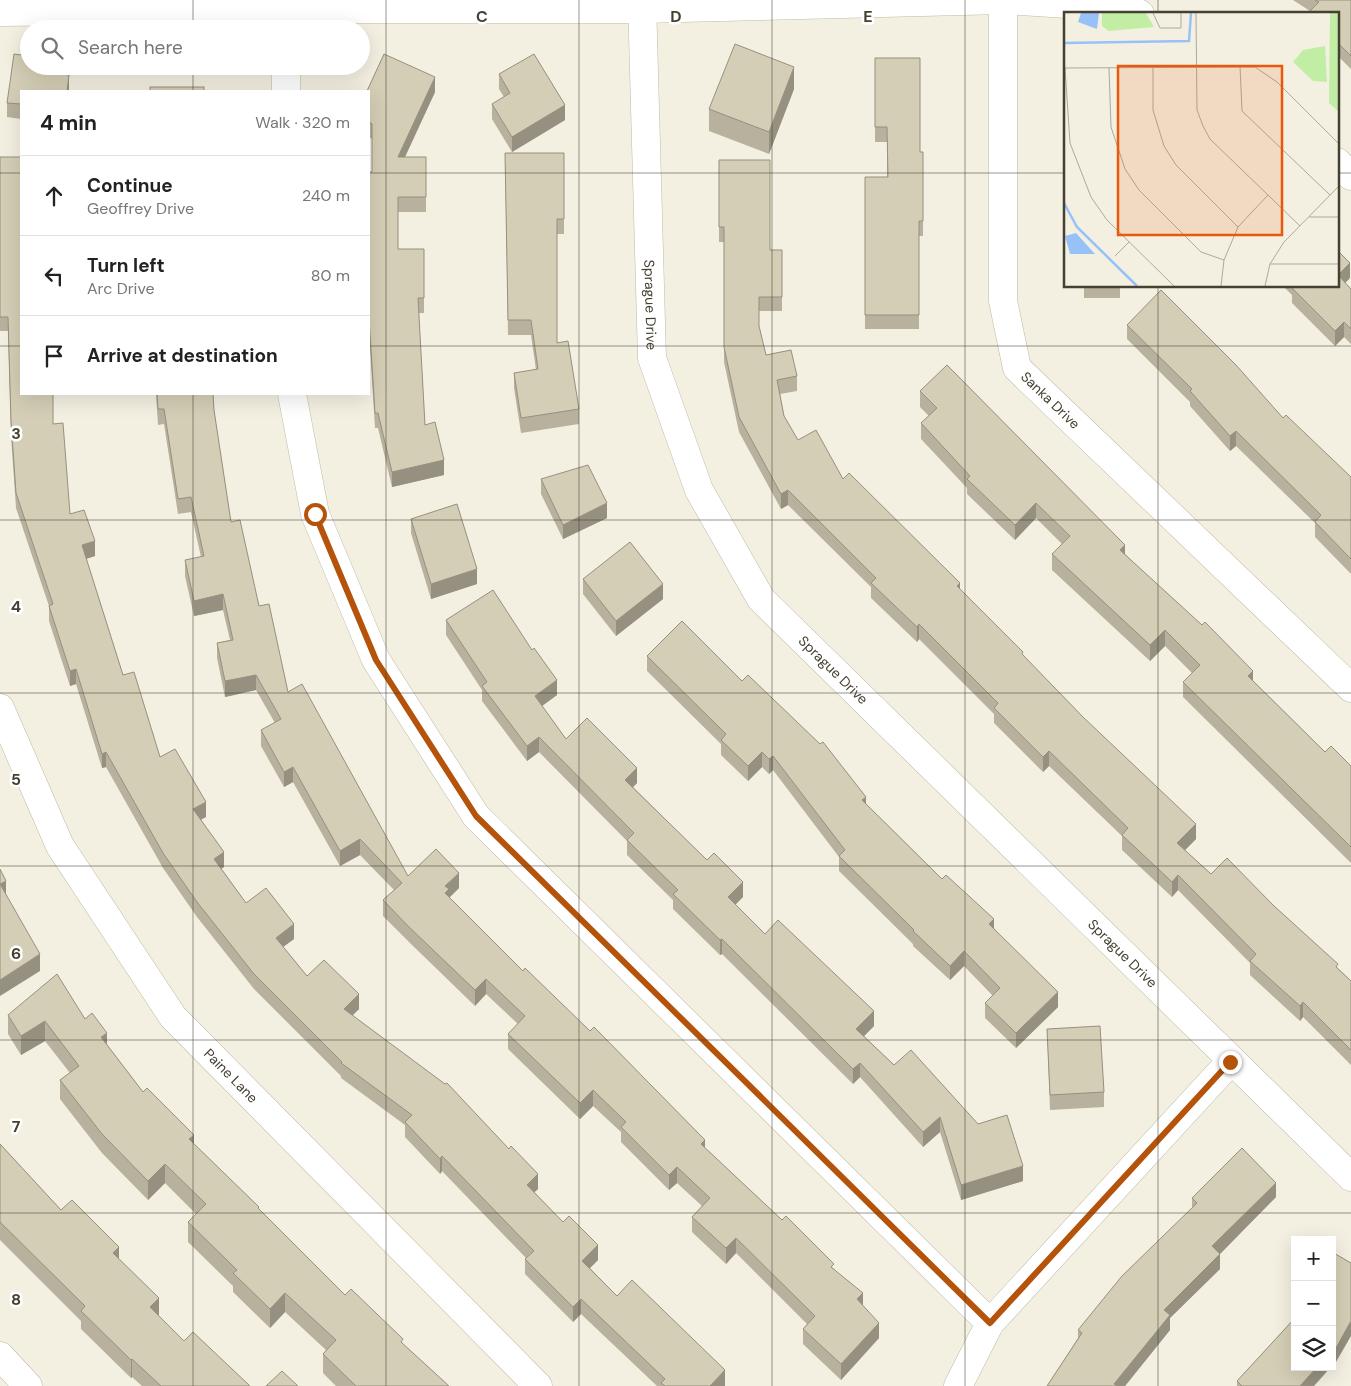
<!DOCTYPE html>
<meta charset="utf-8">
<style>
:root{--surface:#fff;--page:#f6f6f6;--text:#222;--muted:#767676;--line:#e0e0e0}
body{margin:0;font-family:"DM Sans",sans-serif;background:var(--page);color:var(--text)}
.controls{position:absolute;right:15px;bottom:15px;display:grid;overflow:hidden;border-radius:0px;box-shadow:0 5px 20px #0002}
.controls button{width:45px;height:45px;display:grid;place-items:center;padding:0;border:0;border-bottom:1px solid var(--line);background:var(--surface);color:var(--text);font:25px sans-serif}
.stop{position:absolute;width:15px;height:15px;margin:-11px;border:4px solid #b45309;border-radius:50%;background:#fff}
.stop.end{background:#b45309;border-color:#fff;box-shadow:0 1px 5px #0008}
.list{margin:0;padding:0;list-style:none}
h2{display:flex;justify-content:space-between;align-items:center;height:65px;margin:0;padding:0 20px;font-size:21px}
h2 small{font-size:16px;font-weight:400;color:var(--muted)}
.list li{display:grid;grid-template-columns:32px 1fr auto;gap:15px;align-items:center;box-sizing:border-box;height:80px;padding:0 20px;border-top:1px solid var(--line)}
.list b{display:block;font-size:19px;white-space:nowrap}
.list p{margin:0;font-size:16px;white-space:nowrap;color:var(--muted)}
.list em{font-size:16px;font-style:normal;color:var(--muted)}
.icon{flex:none;width:28px;height:28px;fill:none;stroke:currentColor;stroke-width:2;stroke-linecap:round;stroke-linejoin:round}
.map{position:relative;flex:none;width:1351px;height:1386px;overflow:hidden}
.search{position:absolute;background:var(--surface);box-shadow:0 5px 20px #0002;left:20px;top:20px;width:350px;height:55px;display:flex;align-items:center;gap:12px;box-sizing:border-box;padding:0 18px;border-radius:28px;color:var(--muted);font-size:19px}
.panel{position:absolute;background:var(--surface);box-shadow:0 5px 20px #0002;left:20px;top:90px;width:350px;height:305px;border-radius:0px}
.map>svg:first-child{display:block}
</style>
<div class="map">
<svg width="1351" height="1386" viewBox="0 0 1351 1386">
<rect width="100%" height="100%" fill="#f3f0e2"/>
<g fill="none" stroke-linecap="round" stroke-linejoin="round">
<!-- minor casing -->
<g stroke="#bfbaa4" stroke-width="29">
<g id="minor">
<path id="s1" d="M642,0L652,358L699,490L761,599L1351,1177"/>
<path id="s2" d="M1003,0V301L1017,368L1351,688"/>
<polyline points="0,12 286,9 642,9 1003,0 1128,8 1140,14"/>
<polyline points="286,66 286,91"/>
<polyline points="1337,162 1351,176"/>
<polyline points="292,394 315,514 376,660 476,816 990,1323"/>
<path id="s3" d="M0,708L60,846L173,1017L538,1386"/>
<polyline points="0,1356 28,1386"/>
<polyline points="958,1386 990,1323 1230,1062"/>
</g>
</g>
<!-- minor -->
<use href="#minor" stroke="#fff" stroke-width="28"/>
</g>
<!-- wall -->
<g fill="#b7b19d">
<polygon points="1293,0 1351,0 1351,69 1337,55 1337,14 1308,14 1310,11"/>
<polygon points="875,58 920,152 923,152 923,236 919,236 919,329 865,329 865,177 887,177 887,142 875,142"/>
<polygon points="37,66 21,91 21,119 7,117 7,103"/>
<polygon points="499,74 565,120 512,152 492,119 492,104 504,97 499,89"/>
<polygon points="794,89 769,154 709,131 709,109"/>
<polygon points="369,91 435,92 405,157 426,157 426,212 398,212 398,249 424,249 424,313 418,313 425,425 444,475 392,487 378,428 375,428 369,333 369,172 372,172 372,139 369,137"/>
<polygon points="1065,131 1065,148 1064,148 1064,133"/>
<polygon points="505,153 564,153 564,234 557,234 557,343 579,409 579,424 521,433 514,388 514,373 536,370 531,335 508,335"/>
<polygon points="0,157 53,424 70,514 95,556 86,559 123,675 160,757 206,817 201,819 224,867 221,868 246,903 294,939 283,947 307,976 359,1009 352,1015 538,1189 534,1192 598,1260 590,1268 617,1296 725,1385 725,1386 657,1386 581,1314 573,1322 525,1274 525,1259 526,1258 442,1171 440,1174 405,1137 405,1125 341,1078 341,1076 254,989 197,917 163,868 106,767 102,768 76,684 70,686 49,621 49,606 16,508 11,436 8,331 0,331"/>
<polygon points="719,160 770,250 782,250 782,311 759,311 759,326 766,355 797,376 797,391 780,394 784,416 798,440 843,479 960,589 1023,656 1196,839 1185,850 1211,874 1273,905 1351,981 1351,1065 1303,1017 1300,1021 1250,975 1250,963 1178,890 1172,897 1122,850 1122,836 1049,766 1043,772 994,723 994,714 919,639 917,642 871,598 871,587 788,505 781,509 739,432 724,362 724,242 719,242"/>
<polygon points="1350,278 1345,283 1351,289 1351,344 1344,337 1335,346 1292,303 1292,295 1283,286 1337,286"/>
<rect x="1084" y="286" width="36" height="12"/>
<polygon points="1127,325 1283,418 1351,477 1351,574 1315,537 1315,523 1236,446 1230,451 1190,406 1190,402 1127,339"/>
<polygon points="920,391 1125,554 1325,752 1351,766 1351,863 1183,697 1183,682 1192,673 1165,646 1150,661 1052,570 1052,554 1062,544 1036,518 1015,540 967,494 967,488 921,439 921,423 929,416 920,407"/>
<polygon points="156,394 213,394 214,410 231,522 288,692 408,876 459,888 449,897 523,971 705,1148 834,1269 863,1306 879,1338 841,1380 803,1344 803,1329 807,1324 736,1253 726,1264 692,1232 692,1217 702,1206 677,1183 669,1190 621,1142 621,1132 593,1106 580,1119 508,1049 508,1034 518,1024 486,994 475,1006 409,942 383,916 383,900 394,890 360,855 340,866 293,782 284,787 261,746 261,730 275,723 256,690 225,697 217,658 217,643 230,640 223,610 194,616 185,576 185,560 201,557 191,512 178,514 164,424 158,425"/>
<polygon points="541,479 607,518 563,539 541,494"/>
<polygon points="411,519 477,584 431,599 411,533"/>
<polygon points="583,579 663,599 616,636 583,594"/>
<polygon points="446,620 557,695 542,706 566,739 637,783 633,787 743,897 735,905 765,934 874,1026 864,1036 894,1065 1023,1181 961,1200 940,1132 923,1147 860,1077 853,1084 722,954 720,955 673,909 673,900 627,855 627,841 539,752 527,761 482,701 482,690 446,635"/>
<polygon points="647,656 866,804 942,879 994,928 1058,1007 1016,1048 985,1018 985,1003 993,996 964,966 950,980 913,946 913,944 839,871 839,857 773,770 769,774 762,767 748,781 721,755 721,744 647,671"/>
<polygon points="8,1015 85,1019 107,1045 143,1092 194,1144 345,1295 403,1344 449,1386 336,1386 323,1373 323,1354 326,1350 285,1312 270,1328 233,1292 233,1286 188,1242 188,1222 196,1214 165,1183 148,1200 102,1153 60,1099 60,1080 70,1073 45,1041 21,1055 8,1034"/>
<polygon points="1047,1029 1104,1092 1104,1107 1050,1110"/>
<polygon points="0,1144 61,1210 119,1259 159,1316 184,1341 250,1386 142,1386 132,1377 131,1378 81,1329 81,1321 0,1240"/>
<polygon points="1276,1197 1220,1254 1220,1269 1170,1318 1170,1330 1125,1386 1047,1386 1078,1338 1078,1330 1192,1208 1192,1198"/>
<polygon points="1295,1305 1295,1367 1314,1386 1237,1386 1237,1381 1293,1320 1293,1307"/>
</g>
<!-- shaded-wall -->
<g fill="#95907f">
<polygon points="794,67 794,89 769,154 769,132"/>
<polygon points="69,75 69,91 67,91"/>
<polygon points="435,77 435,92 398,172 398,157"/>
<polygon points="565,105 565,120 512,152 512,137"/>
<polygon points="1350,263 1350,278 1338,290 1338,275"/>
<polygon points="1344,322 1344,337 1335,346 1335,331"/>
<polygon points="1236,431 1236,446 1230,451 1230,436"/>
<polygon points="444,460 444,475 392,487 392,472"/>
<polygon points="788,490 788,505 781,509 781,494"/>
<polygon points="607,503 607,518 563,539 563,525"/>
<polygon points="1036,503 1036,518 1015,540 1015,525"/>
<polygon points="95,541 95,556 82,560 82,545"/>
<polygon points="1125,545 1125,560 1120,550"/>
<polygon points="477,569 477,584 431,599 431,584"/>
<polygon points="960,583 960,598 957,586"/>
<polygon points="663,584 663,599 616,636 616,621"/>
<polygon points="223,594 223,610 194,616 194,601"/>
<polygon points="919,624 919,639 917,642 917,627"/>
<polygon points="1165,630 1165,646 1150,661 1150,645"/>
<polygon points="76,669 76,684 70,686 70,671"/>
<polygon points="1253,671 1253,686 1248,676"/>
<polygon points="256,675 256,690 225,697 225,681"/>
<polygon points="557,680 557,695 535,711 535,696"/>
<polygon points="539,737 539,752 527,761 527,746"/>
<polygon points="1049,751 1049,766 1043,772 1043,757"/>
<polygon points="106,752 106,767 102,768 102,754"/>
<polygon points="762,752 762,767 748,781 748,766"/>
<polygon points="773,756 773,770 769,774 769,759"/>
<polygon points="293,767 293,782 284,787 284,772"/>
<polygon points="637,768 637,783 625,795 625,780"/>
<polygon points="866,797 866,812 862,800"/>
<polygon points="206,802 206,817 193,824 193,809"/>
<polygon points="1196,824 1196,839 1177,858 1177,843"/>
<polygon points="360,839 360,855 340,866 340,851"/>
<polygon points="224,852 224,867 214,874 214,859"/>
<polygon points="459,873 459,888 449,898 445,908 445,886"/>
<polygon points="1178,875 1178,890 1172,897 1172,882"/>
<polygon points="6,881 6,897 0,884"/>
<polygon points="743,882 743,897 728,912 728,897"/>
<polygon points="994,919 994,934 989,924"/>
<polygon points="294,924 294,939 276,952 276,938"/>
<polygon points="722,939 722,954 720,955 720,940"/>
<polygon points="964,951 964,966 950,980 950,966"/>
<polygon points="40,954 40,971 0,996 0,980"/>
<polygon points="486,979 486,994 475,1006 475,990"/>
<polygon points="1058,992 1058,1007 1016,1048 1016,1033"/>
<polygon points="359,994 359,1009 344,1024 344,1009"/>
<polygon points="1303,1002 1303,1017 1300,1021 1300,1006"/>
<polygon points="874,1011 874,1026 856,1044 856,1029"/>
<polygon points="45,1021 45,1041 21,1055 21,1036"/>
<polygon points="107,1033 107,1052 101,1037"/>
<polygon points="860,1063 860,1077 853,1084 853,1069"/>
<polygon points="593,1090 593,1106 580,1119 580,1103"/>
<polygon points="940,1117 940,1132 923,1147 923,1132"/>
<polygon points="194,1135 194,1154 189,1139"/>
<polygon points="705,1140 705,1155 701,1144"/>
<polygon points="442,1156 442,1171 440,1174 440,1159"/>
<polygon points="165,1164 165,1183 148,1200 148,1181"/>
<polygon points="1023,1166 1023,1181 961,1200 961,1185"/>
<polygon points="677,1167 677,1183 669,1190 669,1175"/>
<polygon points="538,1174 538,1189 527,1199 527,1185"/>
<polygon points="1276,1183 1276,1197 1220,1254 1220,1269 1170,1318 1170,1330 1125,1386 1114,1386 1114,1384 1164,1310 1212,1246"/>
<polygon points="736,1238 736,1253 726,1264 726,1248"/>
<polygon points="598,1245 598,1260 582,1276 582,1261"/>
<polygon points="119,1247 119,1266 113,1253"/>
<polygon points="285,1293 285,1312 270,1328 270,1309"/>
<polygon points="863,1293 863,1308 857,1299"/>
<polygon points="159,1298 159,1317 150,1307"/>
<polygon points="581,1299 581,1314 573,1322 573,1307"/>
<polygon points="1351,1321 1351,1336 1336,1362 1332,1366 1332,1351"/>
<polygon points="879,1323 879,1338 841,1380 841,1364"/>
<polygon points="132,1359 132,1377 131,1378 131,1360"/>
<polygon points="1317,1367 1331,1367 1314,1386 1300,1386"/>
<polygon points="725,1370 725,1386 710,1386"/>
</g>
<!-- building -->
<g fill="#d5ceb6" stroke="#95907f">
<polygon points="1315,0 1351,0 1351,56 1337,42 1337,14 1309,14 1308,13 1319,2"/>
<polygon points="735,44 794,67 769,132 709,109"/>
<polygon points="14,54 29,56 29,66 35,66 35,70 69,75 67,91 21,91 21,104 7,103"/>
<polygon points="384,54 435,77 398,157 426,157 426,197 398,197 398,249 424,249 424,298 418,298 425,425 435,422 444,460 392,472 378,413 375,413 369,318 369,172 372,172 372,124 369,122 369,91 367,91"/>
<polygon points="534,54 565,105 512,137 492,104 510,93 499,74"/>
<polygon points="875,58 920,58 920,152 923,152 923,221 919,221 919,315 865,315 865,177 888,177 887,127 875,127"/>
<rect x="150" y="87" width="54" height="4"/>
<polygon points="505,153 564,153 564,219 557,219 557,343 568,341 579,409 521,418 514,373 538,369 531,320 508,320"/>
<polygon points="0,157 21,157 21,394 53,394 53,424 63,423 70,514 84,510 95,541 82,545 123,675 134,672 160,757 175,749 206,802 193,809 224,852 214,859 246,903 266,888 294,924 276,938 307,976 324,960 359,994 344,1009 445,1084 447,1083 509,1149 511,1146 538,1174 527,1185 563,1222 569,1216 598,1245 582,1261 617,1296 632,1280 725,1370 710,1386 665,1386 661,1383 665,1379 581,1299 573,1307 525,1259 534,1251 442,1156 440,1159 405,1122 412,1115 341,1063 342,1062 254,974 197,902 163,853 106,752 102,754 76,669 70,671 49,606 53,604 16,493 11,421 8,317 0,317"/>
<polygon points="719,160 770,160 770,250 782,250 782,297 759,297 759,326 766,355 791,350 797,376 777,380 784,416 798,440 816,430 843,479 849,473 960,583 957,586 1023,652 1022,654 1083,717 1196,824 1177,843 1211,874 1227,858 1273,905 1338,964 1336,967 1351,981 1351,1050 1303,1002 1300,1006 1250,961 1256,954 1178,875 1172,882 1122,835 1128,828 1049,751 1043,757 994,708 998,703 919,624 917,627 871,583 876,578 788,490 781,494 739,417 724,347 724,227 719,227"/>
<polygon points="1337,250 1350,263 1338,275 1351,289 1351,329 1344,322 1335,331 1292,288 1295,286 1337,286"/>
<polygon points="1161,290 1236,365 1283,418 1286,415 1351,477 1351,559 1315,522 1321,515 1236,431 1230,436 1190,391 1192,389 1127,325"/>
<polygon points="947,365 1125,545 1120,550 1202,625 1205,622 1253,671 1248,676 1325,752 1331,746 1351,766 1351,847 1183,682 1200,665 1165,630 1150,645 1052,554 1070,536 1036,503 1015,525 967,479 970,476 921,423 937,408 920,391"/>
<polygon points="157,394 213,394 214,410 231,522 240,520 259,606 269,604 288,692 302,684 408,876 436,849 459,873 445,886 449,889 445,893 523,971 525,968 590,1031 594,1027 705,1140 701,1144 782,1220 786,1216 834,1264 831,1267 863,1293 857,1299 879,1323 841,1364 803,1329 815,1316 736,1238 726,1248 692,1217 710,1198 677,1167 669,1175 621,1127 626,1122 593,1090 580,1103 508,1034 525,1016 486,979 475,990 409,927 383,900 402,883 360,839 340,851 293,767 284,772 261,730 281,719 256,675 225,681 217,643 233,640 223,594 194,601 185,560 204,556 191,497 178,499 164,409 158,409"/>
<polygon points="588,465 607,503 563,525 541,479"/>
<polygon points="457,504 477,569 431,584 411,519"/>
<polygon points="630,542 663,584 616,621 583,579"/>
<polygon points="493,590 532,650 534,648 557,680 535,696 566,739 587,718 637,768 625,780 707,860 714,853 743,882 728,897 765,934 778,920 874,1011 856,1029 894,1065 911,1050 978,1124 1007,1115 1023,1166 961,1185 940,1117 923,1132 860,1063 853,1069 722,939 720,940 673,894 678,890 627,840 634,833 539,737 527,746 482,686 487,682 446,620"/>
<polygon points="682,621 742,681 748,675 820,744 823,742 866,797 862,800 942,879 946,875 994,919 989,924 1058,992 1016,1033 985,1003 1000,988 964,951 950,966 913,931 914,930 839,856 845,850 773,756 769,759 762,752 748,766 721,740 726,734 647,656"/>
<polygon points="0,869 6,881 0,884"/>
<polygon points="0,884 40,954 0,980"/>
<polygon points="57,974 85,1019 92,1013 107,1033 101,1037 143,1092 147,1088 194,1135 189,1139 259,1207 258,1208 345,1295 351,1289 403,1339 401,1342 449,1386 356,1386 323,1354 336,1340 285,1293 270,1309 233,1273 237,1270 188,1222 206,1204 165,1164 148,1181 102,1134 60,1080 79,1066 45,1021 21,1036 8,1015"/>
<polygon points="1100,1026 1104,1092 1050,1095 1047,1029"/>
<polygon points="0,1144 61,1210 72,1200 119,1247 113,1253 159,1298 150,1307 184,1341 193,1332 250,1386 161,1386 132,1359 131,1360 81,1311 85,1306 0,1222"/>
<polygon points="1242,1148 1276,1183 1212,1246 1220,1254 1164,1310 1170,1315 1114,1384 1117,1386 1047,1386 1082,1333 1078,1330 1122,1276 1197,1203 1192,1198"/>
<polygon points="1332,1252 1351,1263 1351,1321 1336,1348 1332,1351"/>
<polygon points="1295,1318 1295,1367 1317,1367 1300,1386 1242,1386 1237,1381"/>
<polygon points="282,1371 298,1386 266,1386"/>
</g>
<g fill="none" stroke-linecap="round" stroke-linejoin="round">
<!-- route -->
<polyline stroke="#b45309" stroke-width="6" points="315,514 376,660 476,816 990,1323 1230,1062"/>
</g>
<!-- grid -->
<path fill="none" stroke="#454032" stroke-width="1" stroke-opacity="0.55" d="M193,0V29M386,0V1386M579,0V1386M772,0V1386M965,0V1386M1158,0V14M193,66V91M0,173H21M369,173H1065M1337,173H1351M1158,286V1386M0,346H21M369,346H1351M193,394V1386M0,520H1351M0,693H1351M0,866H1351M0,1040H1351M0,1213H1351"/>
<g text-anchor="middle" dominant-baseline="central" stroke-width="5" stroke-linejoin="round" paint-order="stroke">
<!-- street labels -->
<g font-size="14" fill="#454032" stroke="#fff">
<text stroke="none"><textPath href="#s1" startOffset="305">Sprague Drive</textPath></text>
<text stroke="none"><textPath href="#s2" startOffset="416">Sanka Drive</textPath></text>
<text stroke="none"><textPath href="#s1" startOffset="725">Sprague Drive</textPath></text>
<text stroke="none"><textPath href="#s1" startOffset="1130">Sprague Drive</textPath></text>
<text stroke="none"><textPath href="#s3" startOffset="438">Paine Lane</textPath></text>
</g>
</g>
<!-- overview -->
<g transform="translate(1064 12)">
<rect width="275" height="275" fill="#f3f0e2"/>
<path d="M38,1H82L90,15L45,19L38,14ZM266,1H275V100L265,91ZM261,34L263,70L249,69L229,50L239,38Z" fill="#c2eda5"/>
<path d="M17,1H35L33,17L14,10ZM12,221L31,242H6L1,224Z" fill="#96c2f8"/>
<path fill="none" stroke="#96c2f8" stroke-width="2.5" d="M0,31L125,29L127,1M0,191L13,215L73,274"/>
<path fill="none" stroke="#adaa9c" stroke-width="1" d="M89,1L96,16H117V1M132,1L133,98L139,114L146,127L236,214M176,54L178,99L266,183M89,55V98L100,134L112,153L174,215M0,56L191,55L213,70L275,132M1,56L6,131L27,185L43,208L110,274M45,56L47,115L61,157L75,178L137,240L160,248M245,205H275M51,244L65,230M206,252H275M157,274L160,248L174,215L204,183M201,274L206,252L220,230L275,174"/>
<path fill="#e8590c" fill-opacity="0.15" stroke="#e8590c" stroke-width="2.5" d="M54,54H218V223H54Z"/>
<rect width="275" height="275" fill="none" stroke="#454032" stroke-width="2.5"/>
</g>
<g font-size="16" text-anchor="middle" font-weight="bold" fill="#454032" stroke="#fff" stroke-width="5" stroke-linejoin="round" paint-order="stroke">
<text x="482" y="22">C</text>
<text x="676" y="22">D</text>
<text x="868" y="22">E</text>
<text x="16" y="439">3</text>
<text x="16" y="612">4</text>
<text x="16" y="785">5</text>
<text x="16" y="959">6</text>
<text x="16" y="1132">7</text>
<text x="16" y="1305">8</text>
</g>
</svg>
<div class="controls">
<button>+</button>
<button>−</button>
<button><svg class="icon" aria-label="layers" viewBox="0 0 24 24"><path d="M12 4l9 5-9 5-9-5zM3 14l9 5 9-5"/></svg></button>
</div>
<div class="stop" style="left:315px;top:514px"></div>
<div class="stop end" style="left:1230px;top:1062px"></div>
<div class="search"><svg class="icon" aria-label="search" viewBox="0 0 24 24"><circle cx="10" cy="10" r="6"/><path d="M15 15l6 6"/></svg>Search here</div>
<section class="panel">
<h2>4 min<small>Walk · 320 m</small></h2>
<ul class="list">
<li><svg class="icon" aria-label="ahead" viewBox="0 0 24 24"><path d="M12 20V5M6 11l6-6 6 6"/></svg><div><b>Continue</b><p>Geoffrey Drive</p></div><em>240 m</em></li>
<li><svg class="icon" aria-label="left" viewBox="0 0 24 24"><path d="M17 20v-9H6M10 6l-5 5 5 5"/></svg><div><b>Turn left</b><p>Arc Drive</p></div><em>80 m</em></li>
<li><svg class="icon" aria-label="arrive" viewBox="0 0 24 24"><path d="M6 21V4h12l-3 4 3 4H6"/></svg><div><b>Arrive at destination</b></div></li>
</ul>
</section>
</div>
